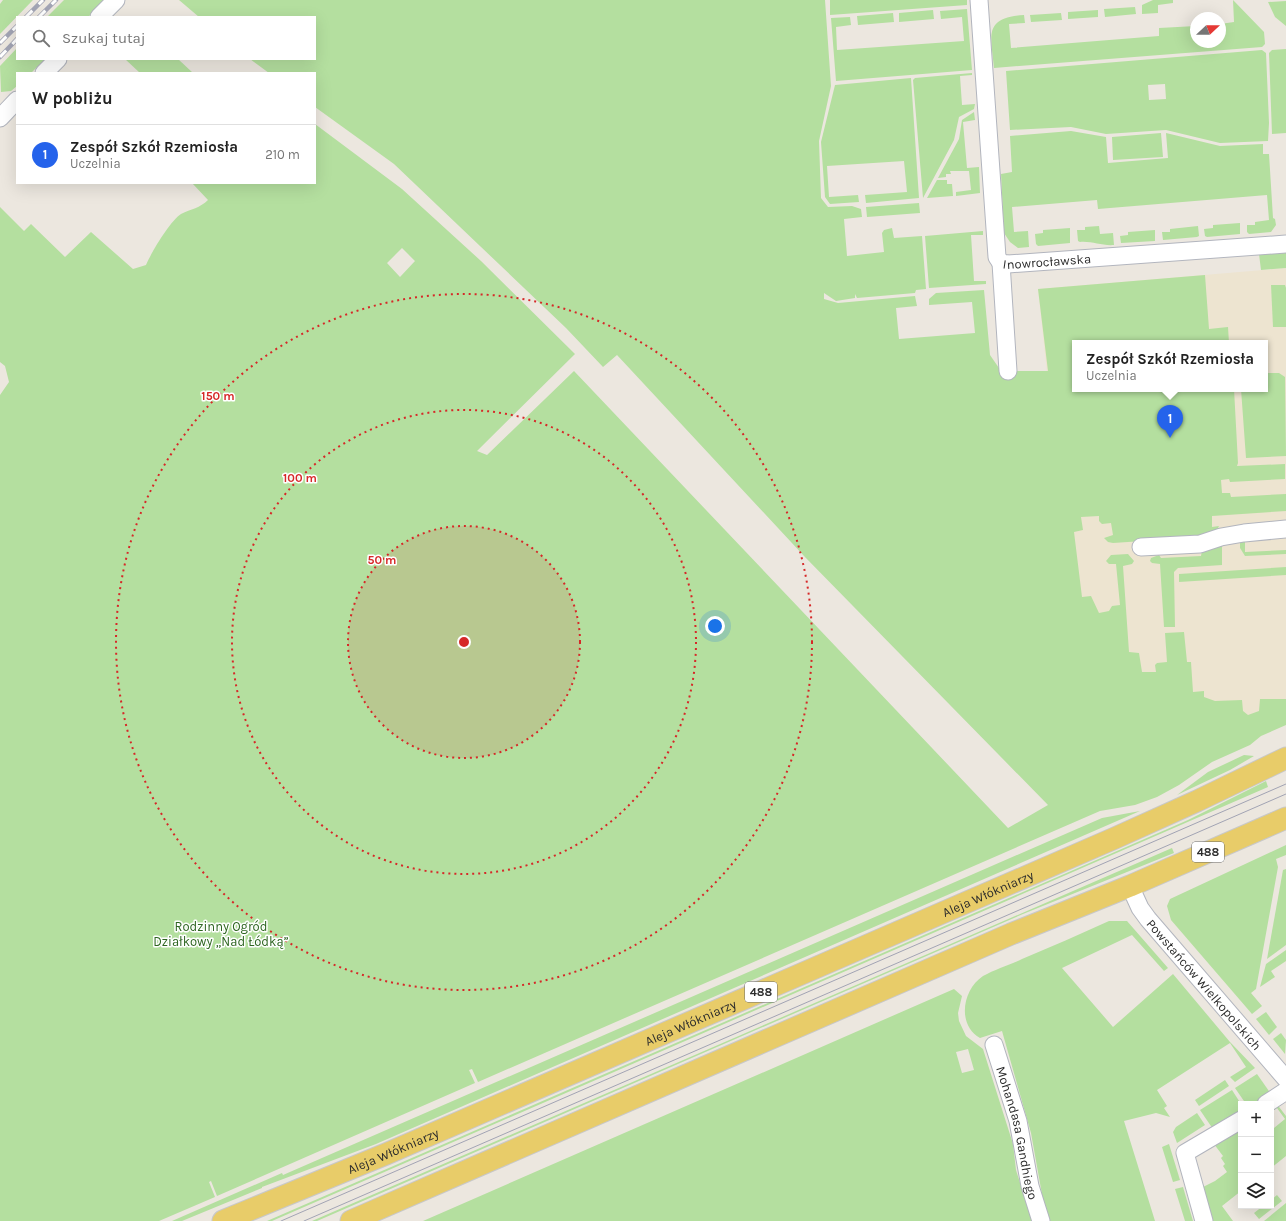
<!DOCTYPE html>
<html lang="pl">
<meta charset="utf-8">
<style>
:root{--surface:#fff;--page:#f6f6f6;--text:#222;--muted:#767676;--line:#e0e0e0;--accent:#2563eb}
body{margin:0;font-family:Karla,sans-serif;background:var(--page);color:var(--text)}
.controls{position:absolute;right:12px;bottom:12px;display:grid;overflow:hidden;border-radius:0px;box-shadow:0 4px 16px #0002}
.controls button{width:36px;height:36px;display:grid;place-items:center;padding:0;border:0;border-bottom:1px solid var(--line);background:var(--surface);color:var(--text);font:20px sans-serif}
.compass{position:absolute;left:1190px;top:12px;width:36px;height:36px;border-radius:50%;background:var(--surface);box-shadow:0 4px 16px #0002;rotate:68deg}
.you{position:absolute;left:715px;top:626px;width:14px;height:14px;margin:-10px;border:3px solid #fff;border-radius:50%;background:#1a73e8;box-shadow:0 0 0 6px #1a73e833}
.badge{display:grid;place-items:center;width:26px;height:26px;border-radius:50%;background:var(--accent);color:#fff;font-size:13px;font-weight:700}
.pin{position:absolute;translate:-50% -33px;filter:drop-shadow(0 1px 2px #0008)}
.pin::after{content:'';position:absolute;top:21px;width:14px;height:12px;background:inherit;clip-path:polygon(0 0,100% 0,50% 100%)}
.popup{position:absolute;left:1072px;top:340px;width:196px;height:52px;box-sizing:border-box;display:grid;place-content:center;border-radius:0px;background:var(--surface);filter:drop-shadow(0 1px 3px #0005);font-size:13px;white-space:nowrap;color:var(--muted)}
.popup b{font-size:15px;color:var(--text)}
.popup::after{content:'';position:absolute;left:50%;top:100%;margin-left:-8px;border:8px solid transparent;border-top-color:var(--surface)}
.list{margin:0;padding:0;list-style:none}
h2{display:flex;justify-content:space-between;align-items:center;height:52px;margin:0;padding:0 16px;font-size:17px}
h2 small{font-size:13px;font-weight:400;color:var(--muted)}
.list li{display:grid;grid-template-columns:26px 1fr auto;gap:12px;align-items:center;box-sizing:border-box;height:60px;padding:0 16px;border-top:1px solid var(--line)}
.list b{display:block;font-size:15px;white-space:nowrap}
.list p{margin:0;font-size:13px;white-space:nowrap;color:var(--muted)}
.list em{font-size:13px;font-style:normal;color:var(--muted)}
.icon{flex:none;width:22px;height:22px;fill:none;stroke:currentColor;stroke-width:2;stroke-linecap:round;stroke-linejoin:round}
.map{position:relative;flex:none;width:1286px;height:1221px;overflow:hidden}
.search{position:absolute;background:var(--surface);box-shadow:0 4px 16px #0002;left:16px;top:16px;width:300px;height:44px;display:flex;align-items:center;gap:10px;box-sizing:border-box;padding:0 14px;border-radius:0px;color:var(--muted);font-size:15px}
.panel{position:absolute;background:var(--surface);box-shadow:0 4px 16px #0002;left:16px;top:72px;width:300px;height:112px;border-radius:0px}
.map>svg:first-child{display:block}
</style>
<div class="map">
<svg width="1286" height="1221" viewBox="0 0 1286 1221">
<rect width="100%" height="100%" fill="#ece7df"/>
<!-- education -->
<path fill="#ede4d0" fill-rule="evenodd" d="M1286,268V704L1261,716L1179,717L1070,586L1038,289ZM1075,343H1265V389H1075Z"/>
<!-- green -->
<g fill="#b4df9f" fill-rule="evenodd">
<polygon points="3,0 33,0 0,34 0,4"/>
<polygon points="64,0 106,0 88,17 47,17"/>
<path d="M179,0H825L831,86L819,141L821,198L828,207L852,206L861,209L862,217L844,219L847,256L884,252L882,233L884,230L892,228L894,238L922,236L926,289L916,290L915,293L857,298L855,294V298L836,301L824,293V299L838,303L915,296L917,306L896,308L899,339L975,333L972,302L929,305V299L936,293L984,290L990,355L1001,371H1048L1038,289L1205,275L1209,329L1228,327L1229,343H1075V389H1234L1238,463L1237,466L1285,464V479L1230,482L1229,479L1221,480L1222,493H1230L1231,497L1286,494V511L1212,516V527L1219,526L1217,530L1203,537L1113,543L1108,542L1104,538L1113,535L1111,523L1102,524L1099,521V516L1081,517L1083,530L1074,532L1082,597L1091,596L1099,613L1109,611L1112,606L1120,605L1116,564H1109L1106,561L1111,555L1128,554L1134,561L1132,564L1123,566L1129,652L1139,653L1142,672H1156L1155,665L1157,663L1167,662L1165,633L1184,632L1187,662H1191L1193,692L1204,691V697L1215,701L1242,700L1243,711L1248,715L1259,711L1260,699H1286V725L1261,736L1250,745L1212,762L1179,785L1157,797L1135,805L1100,811L478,1082L472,1069L469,1070L475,1083L217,1196L211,1181L209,1182L215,1197L159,1221H0V395L9,382L5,366L0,362V207L24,231L31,224L65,257L91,232L133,269L146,265C151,253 170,221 181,214C191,209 200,208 208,200L192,183H315V124L402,189L481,261L575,354L477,451L487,455L574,371L1008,828L1048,805L804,556L617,355L603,367L566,328L394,164L315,107V73H269L250,59H315V17H199ZM402,248L415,261L400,277L387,263Z"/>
<polygon points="830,0 967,0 967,5 830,15"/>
<polygon points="1153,0 1173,0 1173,3 1158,5 1158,13 1142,14 1142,5"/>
<path d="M1233,0L1264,32L1265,44L1262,47L994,68C991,35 983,18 1024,15L1025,23L1009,24L1011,48L1159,36V28L1196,26V42H1220V24L1234,22Z"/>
<polygon points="1286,1 1286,26 1275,17 1268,2"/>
<polygon points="1135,7 1136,14 1105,17 1104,9"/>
<polygon points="967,9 972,70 836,81 831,18 850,17 851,25 836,27 837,50 964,41 962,17 941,19 940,11"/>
<polygon points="933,10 934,19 899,22 899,13"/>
<polygon points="1098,10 1098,17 1068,19 1068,12"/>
<polygon points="893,13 894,22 858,25 857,16"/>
<polygon points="1061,13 1062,20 1031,22 1030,15"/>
<polygon points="17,48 17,59 45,59 31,73 17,73 17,86 11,91 1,92 0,66"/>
<polygon points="1286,49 1286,133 1272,134 1269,53 1272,50"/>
<path d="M1262,50L1266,53L1269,123L1268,141L1220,143L1166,130L1106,134L1071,127L1010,130L1006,71ZM1165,84L1166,99L1149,100L1148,85Z"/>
<polygon points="125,59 178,59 193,73 140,73"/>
<polygon points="972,73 972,75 960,76 962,105 975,104 974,109 959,117 954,140 923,198 913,80 915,78"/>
<polygon points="911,78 919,198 866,203 865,195 907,192 904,161 827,166 829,197 858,195 859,202 830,204 825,197 821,142 835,85"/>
<polygon points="974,112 975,120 963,122 967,168 979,167 980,193 956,196 956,192 971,190 969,171 950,171 951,174 946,174 946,177 938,178 959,139 962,120"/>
<polygon points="1071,131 1106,137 1108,163 1168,158 1166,133 1220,146 1263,144 1263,154 1269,154 1273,218 1275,219 1276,225 1271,232 1249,234 1247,232 1247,225 1255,225 1255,222 1269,220 1267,195 1098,209 1097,200 1012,207 1014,232 1028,231 1029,247 1018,248 1010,242 1004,233 1001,174 1012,172 1010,136"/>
<polygon points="1161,133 1163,157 1113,160 1112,137"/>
<polygon points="937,180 947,180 947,184 952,184 953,196 927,198"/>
<polygon points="919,203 920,213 867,217 866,207"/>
<polygon points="1240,223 1240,234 1207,237 1205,236 1204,229 1213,228 1213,225"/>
<path d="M1099,226L1100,234L1113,233L1114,245C1102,246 1092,241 1080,242L1078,241L1077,230H1085V227Z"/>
<polygon points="1198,226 1199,236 1197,237 1163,240 1162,232 1170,232 1170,229"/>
<polygon points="1070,228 1070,243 1038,246 1036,244 1035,234 1043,233 1043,230"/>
<polygon points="1155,230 1155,241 1121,243 1120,236 1128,235 1128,232"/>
<polygon points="983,231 983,235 971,235 974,281 986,281 986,284 929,288 925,236"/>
<polygon points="1286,253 1286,268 1261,270 1259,254"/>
<polygon points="1271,285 1285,285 1286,288 1286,327 1273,327"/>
<polygon points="1265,373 1279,373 1285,377 1286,456 1246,458 1241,389 1265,389"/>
<polygon points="1240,538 1245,538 1245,552 1286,550 1286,554 1245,556 1240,548"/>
<polygon points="1222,544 1222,565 1178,568 1174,572 1175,627 1164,627 1160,564 1152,563 1150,561 1151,558 1159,555 1161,558 1201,556 1202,550"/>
<polygon points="1286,567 1286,575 1179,582 1179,574"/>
<polygon points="1244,755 1254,756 1230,770 1177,795 1208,772"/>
<polygon points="1266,781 1268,787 272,1221 267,1221 1188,820"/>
<polygon points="1140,811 376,1144 262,1187 262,1188 182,1221 172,1221 282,1173 283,1175 1102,818"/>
<polygon points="1286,845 1286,855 1276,859 1278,867 1256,989 1251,993 1262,1006 1252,1014 1171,920 1167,906 1170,899"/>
<polygon points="1172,848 1174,853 1023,914 317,1221 312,1221"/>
<polygon points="1286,869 1286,945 1267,959 1283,870"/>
<path d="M1109,921H1127L1168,968L1164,971L1132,935L1062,968L1113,1027L1173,974L1230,1042L1255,1068L1235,1082L1230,1077L1246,1067L1230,1043L1157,1090L1167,1106L1164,1108L1170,1117L1156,1113L1124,1121L1155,1221H1050L1043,1200L1031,1133L1002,1031L980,1038C957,1025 962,990 983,976C995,969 1010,965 1022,959C1051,947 1080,934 1109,921Z"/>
<polygon points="1286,950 1286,961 1271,971 1275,977 1260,987 1266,964"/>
<path d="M954,989L962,996L958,1013L959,1021L966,1036L983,1049L1013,1144L1016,1170L1032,1221H423ZM968,1049L974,1070L962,1073L956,1052Z"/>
<polygon points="1266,1012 1277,1027 1269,1035 1256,1019"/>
<polygon points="1281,1033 1286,1040 1285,1054 1273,1039"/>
<polygon points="1257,1074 1271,1094 1259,1104 1246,1104 1235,1088"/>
<polygon points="1225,1080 1229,1086 1199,1106 1195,1100"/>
<polygon points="1232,1090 1241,1104 1241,1116 1215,1132 1200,1110"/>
<polygon points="1276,1103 1286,1116 1286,1156 1271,1168 1271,1125 1274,1128 1285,1119 1277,1108 1271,1112 1271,1106"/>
<polygon points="1197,1113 1205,1125 1177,1143 1173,1132 1176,1127"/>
<polygon points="1241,1125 1241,1191 1222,1206 1233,1221 1208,1221 1199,1189 1215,1181 1227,1172 1223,1166 1225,1164 1221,1158 1223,1156 1214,1144"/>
<polygon points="1169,1144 1180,1180 1173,1182 1162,1147"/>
<polygon points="1183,1187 1193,1221 1185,1221 1175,1189"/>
<polygon points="1277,1195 1282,1201 1259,1219 1254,1213 1263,1206 1271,1206 1271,1200"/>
<polygon points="1286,1203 1286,1221 1264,1221"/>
</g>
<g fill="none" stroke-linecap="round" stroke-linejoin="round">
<!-- minor casing -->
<g stroke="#b2b5be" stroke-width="19">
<g id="minor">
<path id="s1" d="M979,0L997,257L1001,263L1008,264L1286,244"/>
<polyline points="99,17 116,0"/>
<polyline points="44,73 58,59"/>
<polyline points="0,118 17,100"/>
<polyline points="1001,263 1008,371"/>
<polyline points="1141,547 1200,544 1221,537 1244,533 1286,529"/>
<path id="s2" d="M1130,886L1140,908L1148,919L1286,1079"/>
<path id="s3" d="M994,1045L1018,1121L1030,1186L1041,1221"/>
<polyline points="1266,1104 1286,1091"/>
<polyline points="1204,1221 1185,1153 1241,1120"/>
</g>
</g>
<!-- major casing -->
<g stroke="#c8c8c8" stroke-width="23">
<g id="major">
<path id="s4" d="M223,1221L386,1154L1115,838L1197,801L1286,758"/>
<polyline points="351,1221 1011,934 1130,886 1286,818"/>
</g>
</g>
<!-- minor -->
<use href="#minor" stroke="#fff" stroke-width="17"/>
<!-- major -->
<use href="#major" stroke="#e8cc69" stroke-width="21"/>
<!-- tram -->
<g stroke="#a2a4b4" stroke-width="1">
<polyline points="281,1221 1286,784"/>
<polyline points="304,1221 1286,794"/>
</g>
<!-- rail casing -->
<g stroke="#a2a4b4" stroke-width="4.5">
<g id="rail">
<polyline points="26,17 43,0"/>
<polyline points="39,17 56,0"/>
<polyline points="0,43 17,26"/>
<polyline points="0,57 17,39"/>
</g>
</g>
<!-- rail -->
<use href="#rail" stroke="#fff" stroke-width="3" stroke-dasharray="9" stroke-linecap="butt"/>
</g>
<!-- distance rings -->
<circle cx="464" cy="642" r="116" fill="#d62828" fill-opacity=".12"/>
<g fill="none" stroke="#d62828" stroke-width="2" stroke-dasharray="2 4">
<circle cx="464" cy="642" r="116"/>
<circle cx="464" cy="642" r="232"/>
<circle cx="464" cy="642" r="348"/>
</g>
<g text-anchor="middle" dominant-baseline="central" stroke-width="3" stroke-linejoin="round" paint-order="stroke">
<!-- shield labels -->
<g fill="#fff" stroke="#6b6b6b" stroke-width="1">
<rect x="1192" y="842" width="32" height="20" rx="3"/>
<rect x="745" y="982" width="32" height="20" rx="3"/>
</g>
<g font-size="12" font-weight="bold" fill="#2c2c2c">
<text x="1208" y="852">488</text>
<text x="761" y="992">488</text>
</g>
<!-- street labels -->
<g font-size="13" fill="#2c2c2c" stroke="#fff">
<text stroke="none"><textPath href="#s1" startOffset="311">Inowrocławska</textPath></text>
<text stroke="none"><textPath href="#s4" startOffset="832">Aleja Włókniarzy</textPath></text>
<text stroke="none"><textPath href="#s2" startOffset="124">Powstańców Wielkopolskich</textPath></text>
<text stroke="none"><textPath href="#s4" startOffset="508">Aleja Włókniarzy</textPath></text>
<text stroke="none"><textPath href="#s3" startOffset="91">Mohandasa Gandhiego</textPath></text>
<text stroke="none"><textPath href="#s4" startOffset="184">Aleja Włókniarzy</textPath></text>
</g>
<!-- park labels -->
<g font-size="13" fill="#2d6520" stroke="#fff">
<text x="221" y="926">Rodzinny Ogród<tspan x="221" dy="15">Działkowy „Nad Łódką”</tspan></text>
</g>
</g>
<circle cx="464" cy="642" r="6" fill="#d62828" stroke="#fff" stroke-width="2"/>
<g font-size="12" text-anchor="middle" font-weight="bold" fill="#d62828" stroke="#fff" stroke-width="3" stroke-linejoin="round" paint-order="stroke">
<text x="218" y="400">150 m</text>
<text x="300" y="482">100 m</text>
<text x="382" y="564">50 m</text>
</g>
</svg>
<div class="controls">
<button>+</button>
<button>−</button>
<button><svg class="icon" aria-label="layers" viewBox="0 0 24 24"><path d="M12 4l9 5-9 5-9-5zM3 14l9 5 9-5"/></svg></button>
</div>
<svg class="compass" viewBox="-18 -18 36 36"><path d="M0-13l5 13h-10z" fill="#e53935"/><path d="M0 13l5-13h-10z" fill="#767676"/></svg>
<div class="you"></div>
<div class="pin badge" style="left:1170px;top:438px">1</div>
<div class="popup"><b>Zespół Szkół Rzemiosła</b>Uczelnia</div>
<div class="search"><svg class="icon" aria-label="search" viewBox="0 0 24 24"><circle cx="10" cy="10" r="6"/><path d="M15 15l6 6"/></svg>Szukaj tutaj</div>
<section class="panel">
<h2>W pobliżu<small></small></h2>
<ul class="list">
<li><span class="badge">1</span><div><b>Zespół Szkół Rzemiosła</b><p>Uczelnia</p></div><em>210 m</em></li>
</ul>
</section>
</div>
